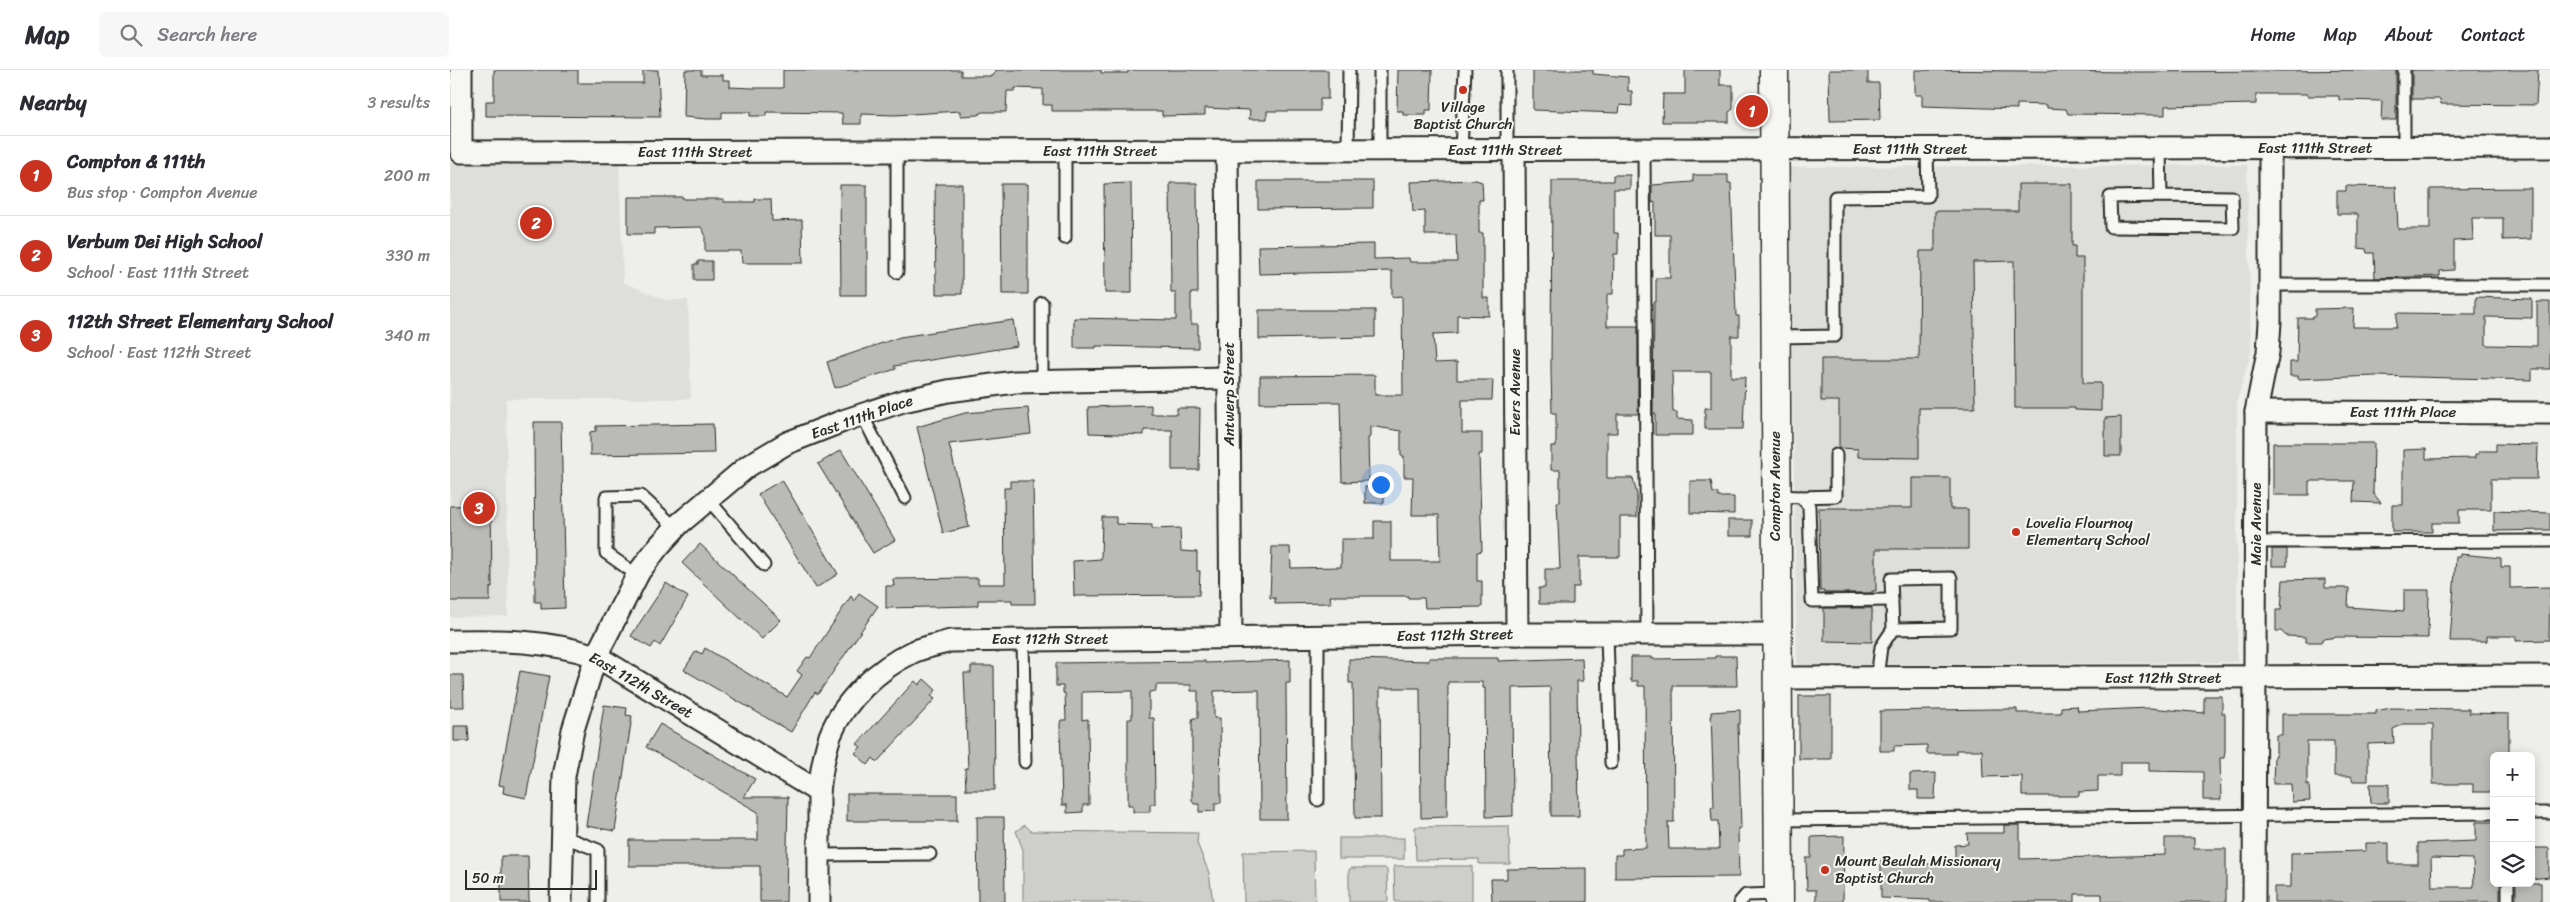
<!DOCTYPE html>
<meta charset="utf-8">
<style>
:root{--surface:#fff;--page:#f7f7f7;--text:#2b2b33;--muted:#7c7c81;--line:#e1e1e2;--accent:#c8321e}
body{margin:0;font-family:Sriracha,sans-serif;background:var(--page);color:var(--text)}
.controls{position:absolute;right:15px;bottom:15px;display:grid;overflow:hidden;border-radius:8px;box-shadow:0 2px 12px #0003}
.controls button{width:45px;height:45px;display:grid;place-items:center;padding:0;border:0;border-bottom:1px solid var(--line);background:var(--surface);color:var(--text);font:25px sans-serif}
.scale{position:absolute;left:15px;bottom:12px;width:132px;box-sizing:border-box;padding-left:5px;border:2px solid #2b2b2b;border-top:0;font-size:14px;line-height:18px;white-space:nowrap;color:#2b2b2b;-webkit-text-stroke:4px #f6f6f2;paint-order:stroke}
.you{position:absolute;left:930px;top:414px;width:18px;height:18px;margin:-12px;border:4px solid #fff;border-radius:50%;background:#1a73e8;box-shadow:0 0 0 8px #1a73e833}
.badge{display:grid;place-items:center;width:32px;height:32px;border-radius:50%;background:var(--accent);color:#fff;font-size:16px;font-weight:700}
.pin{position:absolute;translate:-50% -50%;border:2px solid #fff;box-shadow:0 1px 5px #0006}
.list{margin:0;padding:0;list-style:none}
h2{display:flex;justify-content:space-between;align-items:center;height:65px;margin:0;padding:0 20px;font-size:21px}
h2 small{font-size:16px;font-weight:400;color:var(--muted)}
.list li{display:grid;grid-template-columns:32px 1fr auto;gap:15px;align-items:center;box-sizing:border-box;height:80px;padding:0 20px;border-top:1px solid var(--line)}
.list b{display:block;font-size:19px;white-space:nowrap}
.list p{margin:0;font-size:16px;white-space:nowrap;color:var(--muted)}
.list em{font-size:16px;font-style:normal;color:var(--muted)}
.icon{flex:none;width:28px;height:28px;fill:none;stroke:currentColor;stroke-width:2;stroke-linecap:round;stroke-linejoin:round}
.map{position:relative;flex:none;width:2100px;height:832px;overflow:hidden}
header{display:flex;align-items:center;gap:30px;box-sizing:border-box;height:70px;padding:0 25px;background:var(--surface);border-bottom:1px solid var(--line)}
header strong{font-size:24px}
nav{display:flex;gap:28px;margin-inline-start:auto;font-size:18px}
.search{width:350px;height:45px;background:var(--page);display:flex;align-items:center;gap:12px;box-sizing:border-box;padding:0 18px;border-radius:8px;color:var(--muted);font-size:19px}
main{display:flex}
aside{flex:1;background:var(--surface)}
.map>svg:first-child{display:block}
</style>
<header>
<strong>Map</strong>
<div class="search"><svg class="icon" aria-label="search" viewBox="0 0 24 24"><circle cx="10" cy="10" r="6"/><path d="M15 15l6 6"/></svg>Search here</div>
<nav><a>Home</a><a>Map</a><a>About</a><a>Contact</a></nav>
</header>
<main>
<aside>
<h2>Nearby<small>3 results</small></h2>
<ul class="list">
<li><span class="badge">1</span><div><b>Compton &amp; 111th</b><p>Bus stop · Compton Avenue</p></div><em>200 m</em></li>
<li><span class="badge">2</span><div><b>Verbum Dei High School</b><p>School · East 111th Street</p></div><em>330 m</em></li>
<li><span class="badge">3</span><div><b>112th Street Elementary School</b><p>School · East 112th Street</p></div><em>340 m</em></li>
</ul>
</aside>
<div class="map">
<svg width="2100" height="832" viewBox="0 0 2100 832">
<rect width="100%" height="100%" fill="#eeeeea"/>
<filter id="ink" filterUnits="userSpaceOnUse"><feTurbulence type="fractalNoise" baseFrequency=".02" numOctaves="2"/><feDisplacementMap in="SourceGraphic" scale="10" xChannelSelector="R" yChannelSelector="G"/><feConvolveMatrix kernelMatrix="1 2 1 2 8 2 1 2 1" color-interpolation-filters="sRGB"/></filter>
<g filter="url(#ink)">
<!-- built -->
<g fill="#dededb">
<polygon points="0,93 169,93 173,212 215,230 238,230 241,329 56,329 58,546 0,547"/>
<polygon points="1797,95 1801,282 1787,331 1787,592 1347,595 1339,97"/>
</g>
<!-- green -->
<g fill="#cececa" stroke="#7c7c7a">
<polygon points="575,755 581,761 748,763 747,773 759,803 763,832 573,832 573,780 566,761"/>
<polygon points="1059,756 1060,794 1029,794 1029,789 966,790 965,757"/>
<rect x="889" y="768" width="65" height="21"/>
<polygon points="864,781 865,832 794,832 793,782"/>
<polygon points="944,796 1022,796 1022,832 945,832"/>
<polygon points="901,798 935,798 937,800 938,832 899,832 899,800"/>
</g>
<!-- building -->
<g fill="#babab7" stroke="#2b2b2b" fill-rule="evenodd">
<polygon points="44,0 128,0 128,13 193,13 193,0 208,0 210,47 36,46 36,31 44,31"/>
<polygon points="235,0 251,0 251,5 273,5 273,10 280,10 280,17 302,18 333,18 333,0 511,0 511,6 543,6 546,0 651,0 651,3 678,3 678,0 878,0 878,29 870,29 870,41 817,41 817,49 799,49 800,40 755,38 755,45 712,46 712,41 602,41 602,35 593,35 593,19 565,18 565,21 557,21 556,42 532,42 528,45 510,46 510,41 445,45 411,44 411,54 393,54 392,43 316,42 316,46 300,46 300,42 272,42 272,49 257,49 234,47"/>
<polygon points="948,0 982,0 981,40 976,40 976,45 953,45 953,41 947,41"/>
<polygon points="1083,0 1143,0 1143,4 1178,7 1178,21 1182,21 1182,36 1170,35 1169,43 1083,40"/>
<polygon points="1235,0 1270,0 1270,15 1283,15 1283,39 1279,42 1279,52 1212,52 1213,24 1235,24"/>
<polygon points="1379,0 1418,0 1418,13 1429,13 1430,50 1380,51"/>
<polygon points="1465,0 1689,2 1946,0 1946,50 1931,50 1932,31 1889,30 1889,26 1858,26 1858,24 1806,24 1806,34 1715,36 1715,45 1618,44 1616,39 1597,38 1597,35 1567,34 1567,39 1472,36 1472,25 1465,25"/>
<polygon points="1962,0 2088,0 2086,35 1991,34 1990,29 1962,29"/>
<polygon points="1163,105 1180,105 1180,119 1164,119 1164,163 1168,163 1168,184 1164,184 1163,224 1157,224 1157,256 1188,256 1188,344 1167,344 1167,363 1157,363 1157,408 1183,408 1187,425 1187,447 1170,447 1170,487 1129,487 1129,517 1123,517 1123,534 1089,534 1089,518 1095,518 1095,499 1110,499 1107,432 1110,432 1110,400 1101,400 1101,376 1106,376 1106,343 1102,343 1101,300 1102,111 1163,111"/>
<polygon points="1243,105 1278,105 1278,113 1281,113 1286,246 1289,246 1289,266 1281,266 1281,307 1295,307 1293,359 1255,359 1255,338 1261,338 1261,302 1222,302 1223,342 1227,342 1227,349 1243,350 1243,365 1205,365 1205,343 1203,344 1204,232 1206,232 1206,208 1220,208 1220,165 1205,165 1205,132 1202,133 1202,115 1243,112"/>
<polygon points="1026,110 1032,112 1033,130 1029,130 1029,163 1033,163 1033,228 1039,228 1039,246 1007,245 1007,263 983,264 985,293 1007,292 1007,310 1043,310 1042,330 1012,330 1012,363 1032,363 1032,384 1029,384 1032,481 1027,482 1027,511 1032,511 1032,537 975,538 974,528 958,528 958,526 880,526 881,533 825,534 825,528 820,528 822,477 840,477 841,498 891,497 891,469 924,469 924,451 941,451 941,491 990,491 989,445 962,445 963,407 954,407 954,386 951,386 951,361 920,356 920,367 918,368 919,411 892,412 890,332 810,333 810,306 925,305 925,325 953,325 952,226 942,227 942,201 809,204 808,176 924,174 924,189 959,188 960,192 1007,192 1006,165 975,165 975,141 963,142 961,112"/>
<polygon points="808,111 923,111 923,138 808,139"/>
<polygon points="681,113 682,223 655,223 654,114"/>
<polygon points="720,113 747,113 748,223 741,223 741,254 748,254 748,278 646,276 646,278 624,278 624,248 726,250 726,223 721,223"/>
<polygon points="485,114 512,114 512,224 486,224"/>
<polygon points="551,114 578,114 578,224 552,224"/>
<polygon points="1568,114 1622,114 1622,176 1625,176 1625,188 1633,188 1633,313 1651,313 1651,341 1625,340 1625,338 1565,338 1564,191 1523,192 1525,338 1469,338 1469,388 1408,387 1408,379 1389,378 1389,331 1371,331 1371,289 1469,289 1470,181 1485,181 1485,141 1568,141"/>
<polygon points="390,115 417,115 417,225 391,225"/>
<polygon points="1896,116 1946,117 1948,159 1980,159 1980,119 2081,118 2081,169 2053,170 2053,148 2022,148 2023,170 2004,171 2004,200 1990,201 1990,206 1925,208 1924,183 1917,183 1916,179 1908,178 1908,144 1887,144 1887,121 1896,121"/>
<polygon points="178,127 233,127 233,129 274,129 274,132 305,132 305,129 321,129 322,151 352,150 353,193 292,193 291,181 255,181 255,164 251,157 204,158 204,164 178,164"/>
<polygon points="248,191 262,191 262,210 244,210 244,194 248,194"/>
<polygon points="2026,227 2082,229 2082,248 2036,247 2036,275 2087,276 2087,232 2100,232 2100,299 2082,299 2082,310 1926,306 1848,309 1848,306 1840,306 1840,292 1847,292 1848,248 1862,248 1865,246 1865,239 1904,238 1903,257 1946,257 1947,243 2026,244"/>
<polygon points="809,240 925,240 925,267 809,269"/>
<polygon points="563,250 567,276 444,296 446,299 385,318 377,292 450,267"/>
<polygon points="701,335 701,344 727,344 727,338 750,338 749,400 722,400 722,360 694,360 694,365 639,363 638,337"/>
<polygon points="578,338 581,364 499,374 519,457 493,463 467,357 515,343"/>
<polygon points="1671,347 1671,386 1655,386 1655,348"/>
<polygon points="84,352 111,352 115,538 91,539 91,532 85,532"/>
<polygon points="263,354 264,383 140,385 140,362 146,361 146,356"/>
<polygon points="1823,373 1924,373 1923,423 1931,433 1903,432 1904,411 1859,411 1859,425 1823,425"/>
<polygon points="2046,374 2088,375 2087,409 2041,409 2041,440 2009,440 2009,453 1982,453 1982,462 1942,462 1942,435 1953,435 1953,380 1976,379 1976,389 2025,388 2025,384 2029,384 2029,381 2046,381"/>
<polygon points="391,380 445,470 423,483 368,394"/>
<polygon points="1462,408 1500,408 1500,439 1518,439 1518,479 1426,479 1426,521 1422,521 1422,523 1374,523 1374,521 1370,521 1369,438 1462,438"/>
<polygon points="332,410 388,504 366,518 308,424"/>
<polygon points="560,411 583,411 585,534 562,534 562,530 528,530 528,535 524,536 436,538 436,516 444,516 443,509 528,508 528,514 555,514 554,418 560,418"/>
<polygon points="1240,411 1261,411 1263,423 1268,423 1268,427 1284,427 1284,444 1240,443"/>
<rect x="915" y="417" width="19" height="16"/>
<polygon points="41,435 42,517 40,517 40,531 0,531 0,436"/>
<polygon points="2044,441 2100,443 2100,460 2044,461"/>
<polygon points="652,447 666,447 666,454 702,455 702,459 730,458 731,481 747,482 747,501 750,501 749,525 624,526 623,491 651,489"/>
<rect x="1278" y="450" width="24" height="16"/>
<polygon points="250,474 331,550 312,569 232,493"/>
<rect x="1822" y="479" width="15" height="17"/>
<polygon points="2010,484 2051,488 2051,497 2060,497 2060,518 2100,517 2099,570 2066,571 2066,566 2037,566 2037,571 2000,571 2006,487 2010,487"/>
<polygon points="1875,509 1875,518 1899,518 1898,537 1954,541 1954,520 1979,520 1978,568 1888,567 1872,569 1872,572 1856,572 1856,567 1836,566 1831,561 1826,561 1826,540 1831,540 1833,510"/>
<polygon points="216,513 238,527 210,576 205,572 201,578 181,566"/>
<polygon points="409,523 428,536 368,624 365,622 341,662 234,600 246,581 252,584 255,578 337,627 352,605 347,601 357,587 360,588 401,526 404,531"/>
<polygon points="1374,538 1422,538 1422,572 1374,571"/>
<polygon points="1265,586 1286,586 1287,616 1223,616 1224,752 1218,752 1219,779 1269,779 1268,751 1262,751 1261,737 1264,737 1261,642 1290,640 1290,654 1288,654 1291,758 1288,758 1289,807 1165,808 1165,785 1172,785 1172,779 1196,778 1195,616 1188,616 1188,611 1181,611 1181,587 1202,587 1202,589 1265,588"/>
<polygon points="979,588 1048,588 1048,591 1132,588 1133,611 1127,611 1129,746 1101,746 1100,617 1062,618 1063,746 1036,747 1035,618 1033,618 1033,612 998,612 997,747 971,748 970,618 930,618 931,748 905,748 903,613 899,613 899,589 979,591"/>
<polygon points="840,590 840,613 836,613 837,749 810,749 809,620 764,621 764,648 770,648 771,733 765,733 765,741 749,742 749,734 744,734 742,730 742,652 743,648 748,648 748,621 741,621 741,615 706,615 706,621 699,622 699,648 704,648 705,734 700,734 700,742 683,742 683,735 678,735 678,649 682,649 682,621 632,622 632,650 638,649 639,735 633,735 633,742 617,743 617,735 612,735 610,654 611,650 616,650 615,623 613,623 613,616 606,616 606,593 755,591 755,593"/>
<polygon points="521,596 544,596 545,720 516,720 515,698 518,698 514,603 521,603"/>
<polygon points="70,601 99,606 76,728 53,723 54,716 49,715"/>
<polygon points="0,605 13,605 14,637 0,637"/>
<polygon points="474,609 486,620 481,626 485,629 427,692 423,688 418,695 405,683 411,677 407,674 465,611 469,615"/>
<rect x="1349" y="626" width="32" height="63"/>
<polygon points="1754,626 1772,626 1772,643 1775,643 1775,681 1774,688 1770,688 1771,730 1753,730 1753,702 1699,701 1699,692 1670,692 1670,706 1648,706 1648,721 1629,722 1629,726 1572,726 1572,706 1533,707 1532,680 1506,680 1506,684 1477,684 1477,675 1444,676 1444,681 1430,681 1430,641 1543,639 1567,639 1567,643 1611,643 1611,637 1627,636 1628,641 1700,638 1754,643"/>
<polygon points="154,635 177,638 176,645 182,646 165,761 136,756"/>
<polygon points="1941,638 2019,639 2019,643 2059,644 2059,686 2044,686 2044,722 2023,722 2023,714 1983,714 1983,654 1954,654 1943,659 1944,673 1918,674 1918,711 1903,711 1901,706 1884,706 1884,671 1857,671 1857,715 1859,715 1860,731 1842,732 1841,714 1823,714 1824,686 1826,686 1826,665 1832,665 1832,644 1926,644 1926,641"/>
<polygon points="210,654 305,709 294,727 338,727 336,832 310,832 310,796 179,796 179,770 308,770 308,742 196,677"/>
<polygon points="4,656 18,656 19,671 4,671"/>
<polygon points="1486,703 1485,729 1468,729 1468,720 1460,720 1460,704"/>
<polygon points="1920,714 1939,714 1939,733 1921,733"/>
<rect x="397" y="724" width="110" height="27"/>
<polygon points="527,747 554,747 555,832 528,832"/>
<path d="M2026,752H2044V813H2050V832H1824V817H1841V783L1916,781V773H1939V794H1968V773L2026,771ZM1981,788L2023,789L2024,817H1982Z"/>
<polygon points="1554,755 1570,755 1570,789 1715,785 1715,768 1744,768 1744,779 1776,779 1776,832 1652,832 1652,824 1625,824 1625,832 1480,832 1480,830 1431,828 1431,790 1447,789 1447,794 1505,794 1505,775 1518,774 1517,763 1554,763"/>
<polygon points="1394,766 1393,832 1366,832 1366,820 1357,820 1356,788 1361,788 1361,767"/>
<polygon points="2081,778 2099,778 2099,807 2081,809"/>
<polygon points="51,786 78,786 79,832 51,832"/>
<polygon points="1137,798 1137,832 1042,832 1041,809 1057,809 1057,799"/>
<rect x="2066" y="813" width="25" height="19"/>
</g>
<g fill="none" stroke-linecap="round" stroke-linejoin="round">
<!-- lane casing -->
<g stroke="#2b2b2b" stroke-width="15">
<g id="lane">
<polyline points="930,0 930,80"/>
<polyline points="1057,0 1057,80"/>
<polyline points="1954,0 1954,78"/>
<polyline points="1710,78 1711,126 1660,127 1661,157 1783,158 1782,127 1711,126"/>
<polyline points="1194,79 1197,565"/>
<polyline points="898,80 899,0"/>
<polyline points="1011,80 1015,0"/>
<polyline points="447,81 447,202"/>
<polyline points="615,168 615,81"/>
<polyline points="1820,215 2100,215"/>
<polyline points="592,233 592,311"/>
<polyline points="1326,267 1385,266 1385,127 1478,126 1477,79"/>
<polyline points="412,345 455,428"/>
<polyline points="1326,426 1351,427 1359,436 1362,531 1442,530"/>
<polyline points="1351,427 1386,426 1386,385"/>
<polyline points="258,429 314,495"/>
<polyline points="1806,472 2100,471"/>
<polyline points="187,505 156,483 156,427 191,426 226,458"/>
<polyline points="1157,565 1161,693"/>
<polyline points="868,566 868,730"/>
<polyline points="573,569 575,692"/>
<polyline points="1427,608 1431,577 1443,559 1501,558 1501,508 1441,509 1443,559"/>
<polyline points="2081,743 2100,743"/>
<polyline points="1328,750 2044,743"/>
<polyline points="112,766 148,780 148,832"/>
<polyline points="369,785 480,784"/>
<polyline points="2058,813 2058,832"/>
<polyline points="1290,832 1296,825 1329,824"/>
</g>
</g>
<!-- street casing -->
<g stroke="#2b2b2b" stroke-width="25">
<g id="street">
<polyline points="11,0 11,82 2100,77"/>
<polyline points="777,80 781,567"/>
<polyline points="1064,80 1067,564"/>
<polyline points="1806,342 2100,343"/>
<path d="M0,571C52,570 96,570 146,586L369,722C371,703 374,684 380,666C394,630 429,598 463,582C474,577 488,575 500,571L1067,564H1326"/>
<polyline points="1326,608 2100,606"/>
<polyline points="369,722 369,832"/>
<polyline points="111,832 114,706 123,660 146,586 189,502 208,477 229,454 298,396 337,373 393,351 453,331 498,321 565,312 779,308"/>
<polyline points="1804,832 1806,342 1818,282 1820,252 1820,78"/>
</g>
</g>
<!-- secondary casing -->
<g stroke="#2b2b2b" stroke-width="31">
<polyline id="secondary" points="1324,0 1329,832"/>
</g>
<!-- lane -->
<use href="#lane" stroke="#f6f6f2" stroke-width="11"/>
<!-- street -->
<use href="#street" stroke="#f6f6f2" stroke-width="21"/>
<!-- secondary -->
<use href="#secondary" stroke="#f6f6f2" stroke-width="28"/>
</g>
</g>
<!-- markers -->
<g fill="#c8321e" stroke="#f6f6f2" stroke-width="2">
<circle cx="1013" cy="20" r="5"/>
<circle cx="1566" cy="462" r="5"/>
<circle cx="1375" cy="800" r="5"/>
</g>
<g text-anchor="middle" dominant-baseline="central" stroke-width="4" stroke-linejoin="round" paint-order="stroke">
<!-- poi labels -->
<g font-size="15" fill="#2b2b2b" stroke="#f6f6f2" text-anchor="start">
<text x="1013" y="37" text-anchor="middle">Village<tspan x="1013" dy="17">Baptist Church</tspan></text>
<text x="1576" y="453">Lovelia Flournoy<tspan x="1576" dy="17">Elementary School</tspan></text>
<text x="1385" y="791">Mount Beulah Missionary<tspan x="1385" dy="17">Baptist Church</tspan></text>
</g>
<!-- street labels -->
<g font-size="15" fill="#2b2b2b" stroke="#f6f6f2">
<text x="1865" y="78">East 111th Street</text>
<text x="1460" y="79">East 111th Street</text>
<text x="1055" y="80">East 111th Street</text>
<text x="650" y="81">East 111th Street</text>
<text x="245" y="82">East 111th Street</text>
<text transform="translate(1065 322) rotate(-90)">Evers Avenue</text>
<text transform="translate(779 324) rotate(-90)">Antwerp Street</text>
<text x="1953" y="342">East 111th Place</text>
<text transform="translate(412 347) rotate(-19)">East 111th Place</text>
<text transform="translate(1325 416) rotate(-90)">Compton Avenue</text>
<text transform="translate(1806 454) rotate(-90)">Maie Avenue</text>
<text transform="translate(1005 565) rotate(-1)">East 112th Street</text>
<text x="600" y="569">East 112th Street</text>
<text x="1713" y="608">East 112th Street</text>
<text transform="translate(191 615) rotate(30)">East 112th Street</text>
</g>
</g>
</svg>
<div class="controls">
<button>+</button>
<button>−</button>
<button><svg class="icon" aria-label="layers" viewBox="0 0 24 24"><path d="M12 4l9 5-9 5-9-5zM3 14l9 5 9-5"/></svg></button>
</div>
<div class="scale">50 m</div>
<div class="you"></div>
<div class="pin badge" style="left:1302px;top:41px">1</div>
<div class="pin badge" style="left:86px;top:153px">2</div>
<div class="pin badge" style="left:29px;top:438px">3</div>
</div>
</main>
